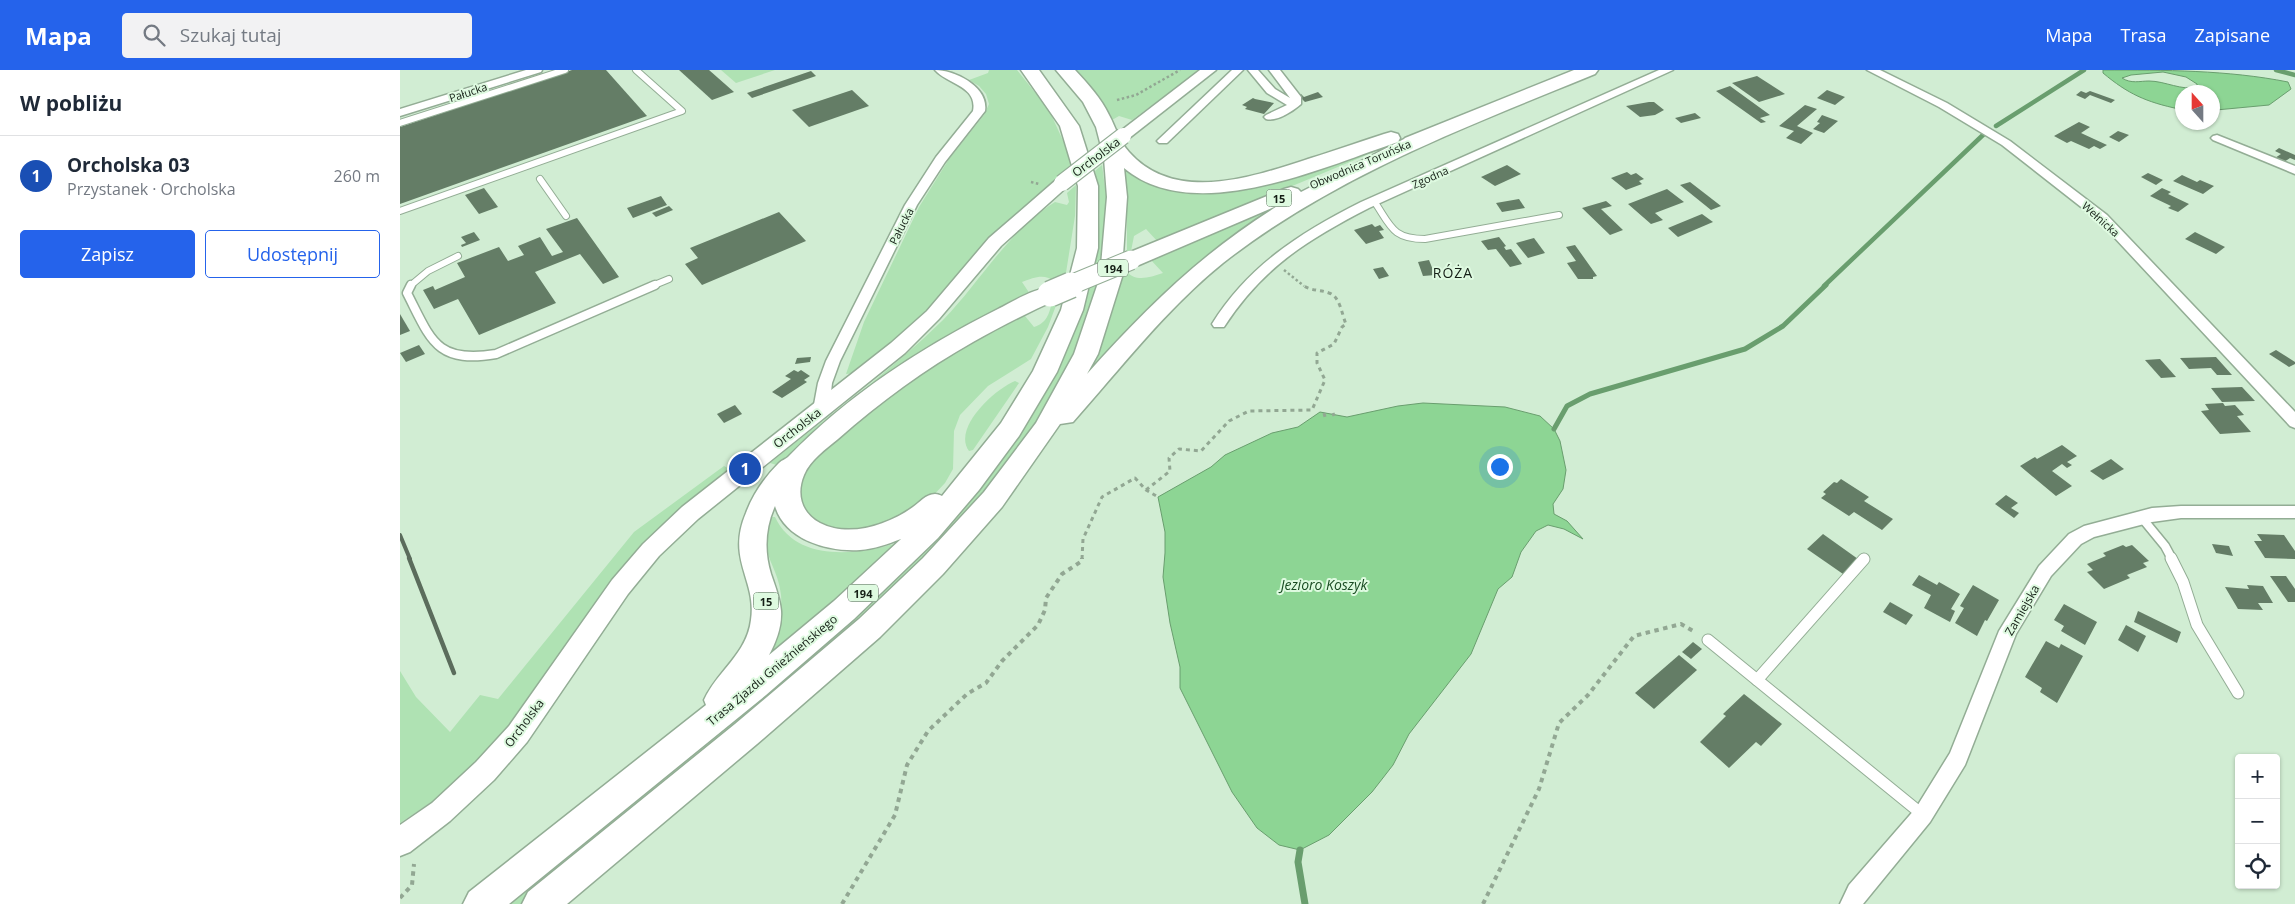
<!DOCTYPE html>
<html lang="pl">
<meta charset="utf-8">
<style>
:root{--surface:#fff;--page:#f2f2f3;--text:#1f2937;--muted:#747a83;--line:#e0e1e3;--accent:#2563eb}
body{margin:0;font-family:"Open Sans",sans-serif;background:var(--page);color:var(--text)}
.controls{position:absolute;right:15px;bottom:15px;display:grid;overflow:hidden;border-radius:5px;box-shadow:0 1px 4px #0004}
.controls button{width:45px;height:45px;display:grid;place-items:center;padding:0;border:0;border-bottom:1px solid var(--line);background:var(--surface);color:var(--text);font:25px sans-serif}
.compass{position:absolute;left:1775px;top:15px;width:45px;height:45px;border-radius:50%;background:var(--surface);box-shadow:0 1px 4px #0004;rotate:339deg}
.you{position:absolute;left:1099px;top:396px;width:18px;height:18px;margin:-12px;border:4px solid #fff;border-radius:50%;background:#1a73e8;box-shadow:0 0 0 8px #1a73e833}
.badge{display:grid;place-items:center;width:32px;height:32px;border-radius:50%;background:var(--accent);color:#fff;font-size:16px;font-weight:700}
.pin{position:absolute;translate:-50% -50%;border:2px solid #fff;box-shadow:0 1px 5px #0006}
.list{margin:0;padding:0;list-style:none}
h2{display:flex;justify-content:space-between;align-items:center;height:65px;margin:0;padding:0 20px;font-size:21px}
h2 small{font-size:16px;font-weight:400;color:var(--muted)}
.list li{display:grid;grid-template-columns:32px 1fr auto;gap:15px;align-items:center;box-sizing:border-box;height:80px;padding:0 20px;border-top:1px solid var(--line)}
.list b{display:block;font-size:19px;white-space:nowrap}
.list p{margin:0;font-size:16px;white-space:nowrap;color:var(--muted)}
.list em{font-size:16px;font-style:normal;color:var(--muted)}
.actions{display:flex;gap:10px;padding:15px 20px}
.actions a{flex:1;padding:11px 0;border:1px solid var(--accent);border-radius:5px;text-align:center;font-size:18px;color:var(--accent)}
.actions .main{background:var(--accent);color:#fff}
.icon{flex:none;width:28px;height:28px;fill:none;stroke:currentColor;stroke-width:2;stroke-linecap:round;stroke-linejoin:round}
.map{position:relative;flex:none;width:1895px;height:834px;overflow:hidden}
header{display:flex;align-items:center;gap:30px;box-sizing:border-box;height:70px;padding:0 25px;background:var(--accent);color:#fff}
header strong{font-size:24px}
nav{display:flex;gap:28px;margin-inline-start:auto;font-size:18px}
.search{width:350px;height:45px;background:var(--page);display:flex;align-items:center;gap:12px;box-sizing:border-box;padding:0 18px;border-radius:5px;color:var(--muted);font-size:19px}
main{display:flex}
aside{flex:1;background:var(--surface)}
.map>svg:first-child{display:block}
</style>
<header>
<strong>Mapa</strong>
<div class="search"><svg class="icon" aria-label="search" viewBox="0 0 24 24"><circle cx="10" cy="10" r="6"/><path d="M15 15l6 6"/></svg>Szukaj tutaj</div>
<nav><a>Mapa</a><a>Trasa</a><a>Zapisane</a></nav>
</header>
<main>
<aside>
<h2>W pobliżu<small></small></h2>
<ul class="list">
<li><span class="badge" style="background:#1a4fb4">1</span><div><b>Orcholska 03</b><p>Przystanek · Orcholska</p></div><em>260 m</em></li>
</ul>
<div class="actions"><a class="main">Zapisz</a><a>Udostępnij</a></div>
</aside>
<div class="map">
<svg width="1895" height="834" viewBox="0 0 1895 834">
<rect width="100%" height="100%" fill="#d1edd3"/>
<!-- green -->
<g fill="#afe2b3">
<polygon points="321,0 375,0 336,13"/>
<polygon points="589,0 617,0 649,40 670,86 676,94 629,132 584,175 530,239 456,303 446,304 464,252 519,137 549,89 584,45 589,34 586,24 579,16 569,10 588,3"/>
<polygon points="674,0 800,0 732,50 719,46 712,50 694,21"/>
<polygon points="998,72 758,172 746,159 734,166 731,181 727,183 727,131 722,99 746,111 816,122 832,121 863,115"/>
<path d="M702,95L708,140L704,192L695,196C700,164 702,133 695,101Z"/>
<path d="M676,115L675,146L665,209L656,212C644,203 635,207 622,212L630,224C574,250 520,278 471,316C439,340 410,369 380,396L370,393C428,346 490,302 543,250C581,211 608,161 655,132L667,135L669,132L667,123Z"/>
<path d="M893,128L698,294L694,292L710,250L723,202L726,201C736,213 750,207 763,203L750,189Z"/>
<polygon points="700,212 678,275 667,298 633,358 596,410 501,514 123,834 100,834 396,595 663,286 690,216"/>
<path d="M658,230L648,257L631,289L588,316L560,345L554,361L553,399L545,413L528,431L519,439L464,461L439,460L419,454L410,446L400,429L401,413L408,397L423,381L453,353L531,294L618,247L625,246L634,257C647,253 649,244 652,232Z"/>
<path d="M615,311L619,313L573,380L569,381C552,358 595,319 615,311Z"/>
<polygon points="324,396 333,401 78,692 33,731 0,753 0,601 16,627 50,662 80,625 98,629 234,462"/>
<path d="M371,447H375C396,492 456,485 494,474L497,477L367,589C373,569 383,547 381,525C377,491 358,488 371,447Z"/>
</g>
<!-- water -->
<g fill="#8dd594" stroke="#699e6e" fill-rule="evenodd">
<path d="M1703,0C1764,0 1828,0 1888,12L1891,19L1869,35L1816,40H1813L1812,22H1782V39H1779C1746,32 1728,24 1703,3ZM1763,2L1786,7L1797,14V17C1782,21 1765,11 1749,11C1740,11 1731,14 1722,8L1731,5Z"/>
<polygon points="1023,333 1105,337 1140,346 1154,359 1160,371 1166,400 1163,419 1153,434 1154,444 1167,451 1183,469 1164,459 1148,455 1136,461 1121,482 1112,507 1098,519 1071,584 1009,664 993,695 972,722 929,765 900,780 879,775 857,758 832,722 780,618 780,597 770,553 763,507 765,483 765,462 758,427 811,397 825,385 872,363 898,357 920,342 947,347 998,336"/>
</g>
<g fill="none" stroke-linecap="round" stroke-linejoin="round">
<!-- stream-far2 -->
<g stroke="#699e6e" stroke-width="4.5">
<polyline points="1876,0 1895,5"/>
<polyline points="1596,56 1684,0"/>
<polyline points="1424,216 1584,64"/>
</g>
<!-- stream-far1 -->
<polyline stroke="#699e6e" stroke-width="5" points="1154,359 1167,336 1190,324 1345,279 1383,256 1426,215"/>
<!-- stream -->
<polyline stroke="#699e6e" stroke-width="7" points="900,780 898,792 905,834"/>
</g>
<!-- building -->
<g fill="#647d66">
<polygon points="172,0 206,0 247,46 0,134 0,57"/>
<polygon points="279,0 309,0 334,22 312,30"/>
<polygon points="411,1 416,6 352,28 347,23"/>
<polygon points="1357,6 1385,24 1359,32 1332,13"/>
<polygon points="1330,16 1370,45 1360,48 1366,52 1361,53 1316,21"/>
<polygon points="452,20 469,36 409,57 392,40"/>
<polygon points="1427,20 1445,27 1435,35 1417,28"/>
<polygon points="1681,21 1686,23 1690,21 1715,30 1711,33 1690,25 1685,29 1676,25"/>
<polygon points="918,22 923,27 905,32 898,25 901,24 904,27"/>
<polygon points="853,28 855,29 874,33 864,44 845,39 847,37 842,35"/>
<polygon points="1249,32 1254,32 1264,40 1255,45 1240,47 1226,36"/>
<polygon points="1405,35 1417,39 1397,56 1413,63 1401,74 1386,68 1394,61 1379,56"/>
<polygon points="1295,43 1301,48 1281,53 1275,48"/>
<polygon points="1422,45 1438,51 1424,63 1413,59 1420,53 1417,52"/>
<polygon points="1679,52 1690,57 1681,63 1707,75 1700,79 1694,76 1689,79 1671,71 1667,73 1654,66"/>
<polygon points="1718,61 1729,65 1719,72 1709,67"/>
<polygon points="1879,78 1895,85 1895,90 1890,88 1884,92 1875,88 1881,84 1875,81"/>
<polygon points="1107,95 1121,104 1095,116 1081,107"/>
<polygon points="1227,102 1231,105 1236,103 1244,109 1239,111 1242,114 1226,120 1211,108"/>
<polygon points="1748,103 1763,110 1756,115 1741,107"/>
<polygon points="1782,105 1797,112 1800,110 1814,116 1803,124 1773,111"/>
<polygon points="1290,112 1321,136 1311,140 1280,115"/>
<polygon points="84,118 98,137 79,144 65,125"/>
<polygon points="1762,118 1771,122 1768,124 1789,134 1778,142 1768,138 1771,136 1750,126"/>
<polygon points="1267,119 1284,132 1255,143 1263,150 1251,154 1228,134"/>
<polygon points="261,126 267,135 233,148 227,138"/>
<polygon points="1119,129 1125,138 1102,142 1096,133"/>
<polygon points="1206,131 1212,136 1201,139 1223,160 1210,165 1182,138"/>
<polygon points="269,136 273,140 256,147 252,143"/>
<polygon points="379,142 406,171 302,215 285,194 298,188 290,178"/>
<polygon points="1302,144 1313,152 1278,167 1268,158"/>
<polygon points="177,148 219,207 203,214 180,184 135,202 156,233 79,265 58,229 34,239 23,220 33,216 35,220 65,207 57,193 99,177 108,191 124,185 118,176 140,167 152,186 163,182 146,159"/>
<polygon points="972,154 975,157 980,155 984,160 979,161 984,168 966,174 954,160"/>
<polygon points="74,162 80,170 62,177 61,175 66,173 61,167"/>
<polygon points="1795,162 1825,177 1816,184 1785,169"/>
<polygon points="1099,167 1106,176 1104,177 1106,180 1111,179 1122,194 1110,197 1096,179 1088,180 1081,171"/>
<polygon points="1134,168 1145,183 1128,188 1116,173"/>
<polygon points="1175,175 1197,206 1193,207 1193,209 1178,209 1167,193 1176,191 1166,177"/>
<polygon points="1029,190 1035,205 1023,206 1018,192"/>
<polygon points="983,197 989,206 979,209 973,199"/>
<polygon points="0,244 10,261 0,265"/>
<polygon points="19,275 25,284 6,292 0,283"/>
<polygon points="1876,280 1895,292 1895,294 1889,297 1869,284"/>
<polygon points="411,287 410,292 395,294 397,288"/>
<polygon points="1816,287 1832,305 1817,305 1811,298 1789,299 1780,288"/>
<polygon points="1760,289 1776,307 1761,308 1745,290"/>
<polygon points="394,300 398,302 401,300 410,306 404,310 407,312 382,328 372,322 391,309 385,306"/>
<polygon points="1842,317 1855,331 1822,332 1811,318"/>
<polygon points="1823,333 1825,336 1835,335 1844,345 1837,346 1851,362 1820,364 1801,341 1809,340 1805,334"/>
<polygon points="335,335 342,344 324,353 317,344"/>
<polygon points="1662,375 1677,386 1667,392 1672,395 1667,398 1662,394 1652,401 1672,416 1656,426 1620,396 1635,387 1637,389"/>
<polygon points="1711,389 1724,399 1703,410 1690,401"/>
<polygon points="1441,409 1469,427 1464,431 1493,449 1482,460 1454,442 1449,446 1421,428 1426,424 1423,422 1434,412 1437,413"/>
<polygon points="1606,425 1618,433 1611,438 1619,443 1614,448 1595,434"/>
<polygon points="1423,464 1458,489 1443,504 1407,479"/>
<polygon points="1857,464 1884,465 1895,481 1895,489 1865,488 1854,471 1862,471"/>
<polygon points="1812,474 1829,476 1833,486 1816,483"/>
<polygon points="1723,475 1726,477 1732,475 1749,491 1743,493 1747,497 1727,505 1730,508 1704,519 1687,502 1693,500 1687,494 1706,486 1703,483"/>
<polygon points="1519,505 1537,515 1539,512 1560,524 1551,539 1555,541 1550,552 1524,538 1531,525 1512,515"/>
<polygon points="1870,506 1886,506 1895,519 1895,532 1888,532"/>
<polygon points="1573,515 1599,530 1587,551 1585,550 1577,566 1555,553 1564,538 1560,536"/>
<polygon points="1847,515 1863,516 1873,533 1858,533 1863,540 1838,539 1825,517 1849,519"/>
<polygon points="1490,532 1513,545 1506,555 1483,542"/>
<polygon points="1664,534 1697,552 1685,575 1661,561 1664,556 1654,550"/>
<polygon points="1738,541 1781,562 1777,573 1734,552"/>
<polygon points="1726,555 1746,566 1738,582 1718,570"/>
<polygon points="1646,571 1659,578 1661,574 1683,586 1657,633 1640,622 1642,618 1625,607"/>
<polygon points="1293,572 1302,579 1291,589 1282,582"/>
<polygon points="1279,585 1297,600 1254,639 1235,623"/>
<polygon points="1344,624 1382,654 1361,676 1356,672 1329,698 1300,672 1326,646 1323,644"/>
</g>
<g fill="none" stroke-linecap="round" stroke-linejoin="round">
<!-- service-far2 casing -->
<g stroke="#93ad95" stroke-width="8">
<g id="service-far2">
<polyline points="0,53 165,0"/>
<polyline points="140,109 166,146"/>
<path d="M974,131C991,156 992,169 1025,169L1159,145"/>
<polyline points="0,141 282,41 236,0"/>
<polyline points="10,216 28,201 58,186"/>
<polyline points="252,216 269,209"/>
</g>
</g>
<!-- service-far1 casing -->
<g stroke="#93ad95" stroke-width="11">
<g id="service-far1">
<path d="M11,215L7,223C31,270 36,294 96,284L255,215"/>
<polyline points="1742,448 1765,476 1772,489"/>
</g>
</g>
<!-- service casing -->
<g stroke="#93ad95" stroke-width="13">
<g id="service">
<polyline points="1771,488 1783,512 1797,555 1838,623"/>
<polyline points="1308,570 1523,745"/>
<polyline points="1357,610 1464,489"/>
</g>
</g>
<!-- minor casing -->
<g stroke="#93ad95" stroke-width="3">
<g id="minor">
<polygon points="126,0 142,0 141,2 0,46 0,39"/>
<path d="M535,0C555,0 589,17 585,41L545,92L517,135L440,291L432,313L429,340L426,344H416L413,340L418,313L426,291L505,135L536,87L573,41C578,16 547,14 535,0Z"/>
<polygon points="832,0 843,0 767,73 759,73 757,71 759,69"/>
<path d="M848,0H858L875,19L890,28L869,0H880L901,27V34C893,41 877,52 866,49L864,47L866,45L887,35L867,23Z"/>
<path d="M1259,0H1273L969,138C907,170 863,197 824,257H814L812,254C848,196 901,162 961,132Z"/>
<polygon points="1467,0 1480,0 1547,33 1610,71 1707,145 1895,342 1895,358 1890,356 1699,151 1602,75 1539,37"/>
<polygon points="1817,65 1895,96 1895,104 1813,70 1811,68 1813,66"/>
<polygon points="1781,436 1895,436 1895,448 1781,448 1752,452 1694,467 1681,474 1651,506 1616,564 1565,695 1530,752 1463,834 1440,834 1449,815 1516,738 1550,683 1599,561 1639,496 1669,464 1684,456 1752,438"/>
</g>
</g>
<!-- tertiary casing -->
<g stroke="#93ad95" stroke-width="3">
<g id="tertiary">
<polygon points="800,0 816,0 728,69 718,69 715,66 718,63"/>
<polygon points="662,108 668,110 670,113 668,116 601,176 539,249 505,283 298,449 259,486 228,524 127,672 94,710 50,751 10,782 0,786 0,755 32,733 76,692 109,656 212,510 243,474 282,437 491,273 527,241 589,168 656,110"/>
</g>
</g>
<!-- primary casing -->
<g stroke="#93ad95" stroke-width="3">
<g id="primary">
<path d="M621,0H639L679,56L698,116V178L683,240L657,302L619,366L579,420L538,468L454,549L366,625L109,834H63L69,822L306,635L304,630C317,601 347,584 351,550C357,510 326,490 346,443C353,424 365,407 379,393C382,390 386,389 388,387C448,325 522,277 598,239C615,231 639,214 658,219L661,224L658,229C629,242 601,256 573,272C525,299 480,332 438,369C426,379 410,390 404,405C396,424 401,443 420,453C449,468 488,455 513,437C519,433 526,424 535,424C538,424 540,425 542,426L601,353L633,301L661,240L677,178L678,116L660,56ZM375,436C385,470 428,482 460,480C474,479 488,474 501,469L434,531L369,585C376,572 382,557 381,541C380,528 375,516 371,504C364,481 365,458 375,436Z"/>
<path d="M656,0H675C688,14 701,28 709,45C716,58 719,71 729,82C775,134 853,107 908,89C934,81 959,72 984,64L991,62L998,64L1000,68L998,72C923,97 794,157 724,98L727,127L723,185L884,119L891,117L898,119L901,122L1004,69L1005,68L1174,0H1198L1195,4C1066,57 934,106 823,193C766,239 721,298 673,352L660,354L602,437L543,504L480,567L357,674L167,834H122L128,822L335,654L459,549L523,488L584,422L636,353L674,284L700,207L707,127L704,88L696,57L683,32ZM879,135C803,182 746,238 687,304L698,284L722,207L723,194L731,197L739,195Z"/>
</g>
</g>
<!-- path-far2 -->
<g stroke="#92a793" stroke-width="2.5" stroke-dasharray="2.5 2.5" stroke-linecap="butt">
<polyline points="717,30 736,25 780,0"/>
<polyline points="631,112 639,114"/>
<polyline points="884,200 904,216"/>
</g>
<!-- path-far1 -->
<g stroke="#92a793" stroke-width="3" stroke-dasharray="4 4" stroke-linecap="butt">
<polyline points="924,343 925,347"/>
<polyline points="933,343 934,346"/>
<path d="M746,420L770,401L769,388L779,379L801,381L829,351L849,341L912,340L925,310L917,293V283L934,274L942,257L946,254C942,245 940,226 929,223C919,219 914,222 902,215"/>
<polyline points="682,489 683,469 702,427 735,408 746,420 758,427"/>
</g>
<!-- path -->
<g stroke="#92a793" stroke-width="4" stroke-dasharray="4.5 4.5" stroke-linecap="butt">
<polyline points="0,828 12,815 14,794"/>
<polyline points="442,834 495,745 507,695 528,661 567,624 586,613 602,591 638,555 645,540 646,528 662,504 682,491 682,488"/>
<polyline points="1083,834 1139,719 1159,653 1188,625 1234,566 1281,554 1295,562"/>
</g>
<!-- service-far2 -->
<use href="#service-far2" stroke="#fff" stroke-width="6"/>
<!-- service-far1 -->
<use href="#service-far1" stroke="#fff" stroke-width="8"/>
<!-- service -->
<use href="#service" stroke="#fff" stroke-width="11"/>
<!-- minor -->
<use href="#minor" fill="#fff" fill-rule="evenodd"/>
<!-- tertiary -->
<use href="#tertiary" fill="#fff" fill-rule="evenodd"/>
<!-- primary -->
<use href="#primary" fill="#fff" fill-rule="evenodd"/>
<!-- rail-far1 -->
<polyline stroke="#5b6c5c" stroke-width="4" points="0,465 10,489"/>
<!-- rail -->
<polyline stroke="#5b6c5c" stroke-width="4.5" points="9,488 54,603"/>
<!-- tertiary-bridge casing -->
<g stroke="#93ad95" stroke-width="18" stroke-linecap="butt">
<polyline id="tertiary-bridge" points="662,113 723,66"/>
</g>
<!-- primary-bridge-far1 casing -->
<g stroke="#93ad95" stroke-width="21" stroke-linecap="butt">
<polyline id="primary-bridge-far1" points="668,216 731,190"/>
</g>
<!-- primary-bridge casing -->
<g stroke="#93ad95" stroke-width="28" stroke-linecap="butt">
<polyline id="primary-bridge" points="650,224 671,215"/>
</g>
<!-- tertiary-bridge -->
<use href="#tertiary-bridge" stroke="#fff" stroke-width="16"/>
<!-- primary-bridge-far1 -->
<use href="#primary-bridge-far1" stroke="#fff" stroke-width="19"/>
<!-- primary-bridge -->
<use href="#primary-bridge" stroke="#fff" stroke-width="25"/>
</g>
<g text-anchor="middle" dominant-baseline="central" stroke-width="4" stroke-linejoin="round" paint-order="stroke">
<!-- far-street labels -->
<g font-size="11" fill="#151f16" stroke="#defae0">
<text transform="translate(68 22) rotate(-18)">Pałucka</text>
<text transform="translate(960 94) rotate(-23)">Obwodnica Toruńska</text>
<text transform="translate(1030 107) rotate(-24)">Zgodna</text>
<text transform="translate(1701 149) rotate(42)">Wełnicka</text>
<text transform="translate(501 156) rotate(-63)">Pałucka</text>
</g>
<!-- shield labels -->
<g fill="#defae0" stroke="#516153" stroke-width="1">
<rect x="866.5" y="119.5" width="25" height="17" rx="4"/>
<rect x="698" y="189.5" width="30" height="17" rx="4"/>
<rect x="448" y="514.5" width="30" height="17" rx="4"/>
<rect x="353.5" y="522.5" width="25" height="17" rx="4"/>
</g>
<g font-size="11" font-weight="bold" fill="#151f16">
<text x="879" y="128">15</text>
<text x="713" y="198">194</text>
<text x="463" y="523">194</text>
<text x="366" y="531">15</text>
</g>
<!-- street labels -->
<g font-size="12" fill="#151f16" stroke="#defae0">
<text transform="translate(696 87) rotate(-37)">Orcholska</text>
<text transform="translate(397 358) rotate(-38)">Orcholska</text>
<text transform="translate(1622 540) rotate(-60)">Zamiejska</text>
<text transform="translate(372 600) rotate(-40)">Trasa Zjazdu Gnieźnieńskiego</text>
<text transform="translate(124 653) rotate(-53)">Orcholska</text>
</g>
<!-- neighbourhood labels -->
<g font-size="14" letter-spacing="1" fill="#151f16" stroke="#defae0">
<text x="1053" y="202">RÓŻA</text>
</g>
<!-- water labels -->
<g font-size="14" font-style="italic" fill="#194b22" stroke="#defae0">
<text x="924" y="514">Jezioro Koszyk</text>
</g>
</g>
</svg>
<div class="controls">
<button>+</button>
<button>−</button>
<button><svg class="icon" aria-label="locate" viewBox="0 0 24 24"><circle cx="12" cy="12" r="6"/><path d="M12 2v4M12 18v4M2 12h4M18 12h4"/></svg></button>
</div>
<svg class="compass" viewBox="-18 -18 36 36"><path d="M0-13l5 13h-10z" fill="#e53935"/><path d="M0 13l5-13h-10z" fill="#747a83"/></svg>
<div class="you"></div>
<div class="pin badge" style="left:345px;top:399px;background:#1a4fb4">1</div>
</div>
</main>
